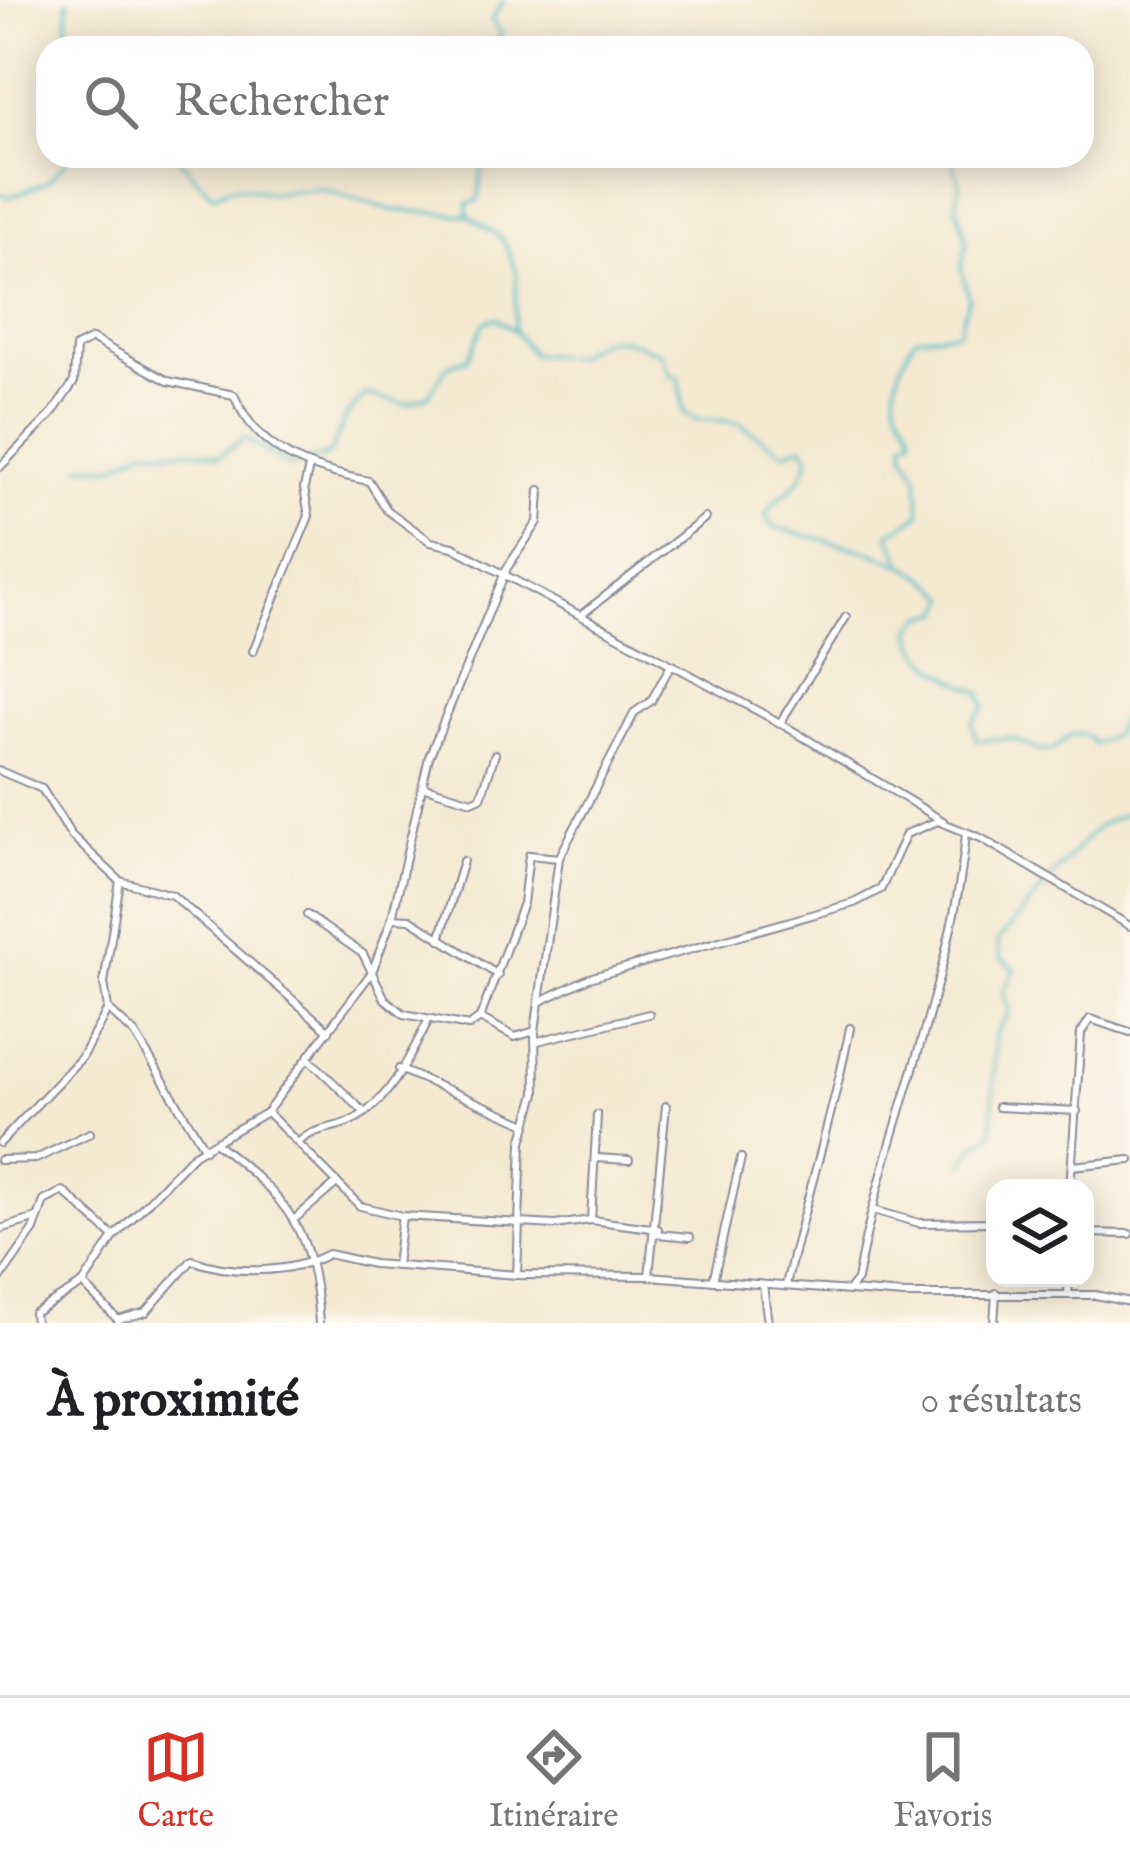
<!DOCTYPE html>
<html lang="fr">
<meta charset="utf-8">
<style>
:root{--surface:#fff;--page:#f2f2f2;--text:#202124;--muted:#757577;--line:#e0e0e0;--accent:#d93025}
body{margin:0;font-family:"IM FELL English",serif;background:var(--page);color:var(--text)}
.controls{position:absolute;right:36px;bottom:36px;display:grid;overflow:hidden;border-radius:24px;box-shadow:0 6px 30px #0003}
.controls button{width:108px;height:108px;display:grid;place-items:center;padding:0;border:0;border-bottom:3px solid var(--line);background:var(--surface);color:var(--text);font:60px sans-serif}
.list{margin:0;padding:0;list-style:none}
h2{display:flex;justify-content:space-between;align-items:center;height:156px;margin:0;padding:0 48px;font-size:51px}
h2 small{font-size:39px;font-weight:400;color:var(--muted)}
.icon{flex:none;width:66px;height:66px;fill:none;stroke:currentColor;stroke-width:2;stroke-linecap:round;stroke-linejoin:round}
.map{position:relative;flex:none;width:1130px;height:1323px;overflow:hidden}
.search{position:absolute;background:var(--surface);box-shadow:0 6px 30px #0003;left:36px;right:36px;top:36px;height:132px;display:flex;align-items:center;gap:30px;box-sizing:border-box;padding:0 42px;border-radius:36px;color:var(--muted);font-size:45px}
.sheet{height:372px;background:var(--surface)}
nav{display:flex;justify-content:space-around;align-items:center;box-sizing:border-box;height:168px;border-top:3px solid var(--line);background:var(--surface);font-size:33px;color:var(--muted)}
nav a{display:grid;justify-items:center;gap:6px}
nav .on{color:var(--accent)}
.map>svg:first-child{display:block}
</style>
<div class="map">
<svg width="1130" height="1323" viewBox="0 0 1130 1323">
<rect width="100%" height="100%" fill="#fbf7ec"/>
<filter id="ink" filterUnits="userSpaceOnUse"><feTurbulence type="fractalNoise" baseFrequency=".00833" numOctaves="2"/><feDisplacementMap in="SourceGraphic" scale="24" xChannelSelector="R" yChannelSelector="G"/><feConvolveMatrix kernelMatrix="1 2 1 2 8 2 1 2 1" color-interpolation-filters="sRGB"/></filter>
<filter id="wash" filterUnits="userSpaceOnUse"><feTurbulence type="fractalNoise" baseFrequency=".004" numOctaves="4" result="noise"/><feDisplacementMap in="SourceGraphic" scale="48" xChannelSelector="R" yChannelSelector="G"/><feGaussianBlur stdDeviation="2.7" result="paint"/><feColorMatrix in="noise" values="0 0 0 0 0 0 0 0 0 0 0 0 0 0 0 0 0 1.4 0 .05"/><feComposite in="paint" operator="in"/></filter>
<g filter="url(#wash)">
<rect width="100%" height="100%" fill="#f5e9d2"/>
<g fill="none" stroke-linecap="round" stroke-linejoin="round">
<!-- stream -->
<g stroke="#51becb" stroke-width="3">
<polyline points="67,48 68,0"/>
<polyline points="489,48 502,34 491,20 504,0"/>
<path d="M176,156L213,195L234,186L271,193L321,189L391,210L468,215L502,239L508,251L517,273L514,330L532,354L575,357C608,328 624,339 662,353L670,374L679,377L684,413L695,419L737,422L784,452L803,446L809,457C802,492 780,488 766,515L772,526C835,546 901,548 949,598L942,612L923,617L912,629C917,665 952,678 981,693L985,706L972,723L976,740L1010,738L1040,751L1054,749L1071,735H1086L1094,744L1113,735L1130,702"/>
<polyline points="0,194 10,197 47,182 72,156"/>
<polyline points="468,215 468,203 478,201 484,156"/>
<path d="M81,466H114L146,448C172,454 194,446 219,456L245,438L291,467L330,454L345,418L365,395L407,404L428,396L448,365L468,359L484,323L496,318L513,330"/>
<path d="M903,563L889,534L920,515L918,476L905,453V441L913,437C910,421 901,416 897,403C890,384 906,352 915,337L958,332L969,298L961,268L967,242L956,206L960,183L951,156"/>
<path d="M963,1165L974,1146L992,1135L995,1034L1010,1011L1003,993L1015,969L1001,958L997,941C1033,904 1060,863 1098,827C1108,817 1121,821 1130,809"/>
</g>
</g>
</g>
<g filter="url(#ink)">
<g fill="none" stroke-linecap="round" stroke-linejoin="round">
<!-- street casing -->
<g stroke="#888c98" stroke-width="10">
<g id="street">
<path d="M0,467L51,415L74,382L76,347L92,339L168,381L234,395C258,453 311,470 369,481L387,510L431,542L453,547L780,723L943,821"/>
<polyline points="581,615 705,518"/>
<polyline points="253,651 309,516 304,488 309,467"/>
<polyline points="780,723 846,617"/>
<polyline points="0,771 42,789 71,835 120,881 104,983 108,1009 81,1058 0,1143"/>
<polyline points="425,787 472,801 481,797 495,754"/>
<polyline points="120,881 172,895 329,1031"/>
<polyline points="307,915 363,954 385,999 404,1014 469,1026 480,1018 523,903 529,855 559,858"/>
<polyline points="392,918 410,919 498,975"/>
<polyline points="440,939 463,861"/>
<polyline points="541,1001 589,978 854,903 881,889 906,834 938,821 981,838 1130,926"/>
<polyline points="109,1010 135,1034 205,1149"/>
<polyline points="480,1018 515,1037 535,1031"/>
<polyline points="538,1041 649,1014"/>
<polyline points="309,1059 365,1113"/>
<polyline points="399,1069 527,1124"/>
<polyline points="998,1107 1077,1111"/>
<polyline points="267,1112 360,1206 402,1216 555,1225 591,1220 658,1229"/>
<path d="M298,1143C314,1127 331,1130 351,1121C387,1105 410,1057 427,1023"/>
<path d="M217,1144C289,1200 313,1230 319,1323"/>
<polyline points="596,1158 629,1160"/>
<polyline points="0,1160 36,1159 90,1133"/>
<polyline points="1072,1166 1130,1160"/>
<polyline points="1070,1188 1081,1033 1090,1019 1130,1032"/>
<polyline points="873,1210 919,1223 995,1222"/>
<polyline points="297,1217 337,1183"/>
<polyline points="591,1220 597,1115"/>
<polyline points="0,1229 37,1218"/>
<polyline points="1085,1233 1130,1234"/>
<polyline points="657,1234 690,1237"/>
<polyline points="396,1266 402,1216"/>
<polyline points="517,1275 522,1142 536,1093 535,1031 559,858 635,712 651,701 670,667"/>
<polyline points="649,1276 666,1106"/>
<polyline points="0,1279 34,1230 44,1201 63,1191 114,1237"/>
<polyline points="713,1281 741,1158"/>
<polyline points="83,1284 118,1320"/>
<polyline points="763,1285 768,1323"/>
<path d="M786,1285C806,1198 833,1116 850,1028"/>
<path d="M849,1290L857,1280C884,1130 952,986 966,833"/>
<polyline points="1068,1295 1069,1278"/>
<path d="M118,1320L146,1312L192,1260C230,1275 291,1274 328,1254L373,1264L517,1275L649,1276L904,1295H1095L1130,1302"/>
<polyline points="35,1323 34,1313 83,1284 114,1237 194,1154 267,1112 372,972 392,918 429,757 507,568 538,522 540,490"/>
<polyline points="994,1323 996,1293"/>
</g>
</g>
<!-- street -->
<use href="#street" stroke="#fff" stroke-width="6"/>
</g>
</g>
</svg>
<div class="controls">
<button><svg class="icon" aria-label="layers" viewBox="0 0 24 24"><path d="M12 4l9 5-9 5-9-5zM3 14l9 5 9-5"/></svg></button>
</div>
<div class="search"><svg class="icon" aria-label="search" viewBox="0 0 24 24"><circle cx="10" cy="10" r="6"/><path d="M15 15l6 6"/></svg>Rechercher</div>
</div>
<section class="sheet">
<h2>À proximité<small>0 résultats</small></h2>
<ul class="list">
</ul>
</section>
<nav>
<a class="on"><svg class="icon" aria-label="map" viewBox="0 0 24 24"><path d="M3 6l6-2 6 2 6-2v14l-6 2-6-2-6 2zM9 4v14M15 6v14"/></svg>Carte</a>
<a><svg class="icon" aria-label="directions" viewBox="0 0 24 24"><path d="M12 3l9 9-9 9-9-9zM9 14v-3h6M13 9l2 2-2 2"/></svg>Itinéraire</a>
<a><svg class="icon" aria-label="saved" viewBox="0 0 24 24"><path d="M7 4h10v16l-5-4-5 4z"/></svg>Favoris</a>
</nav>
